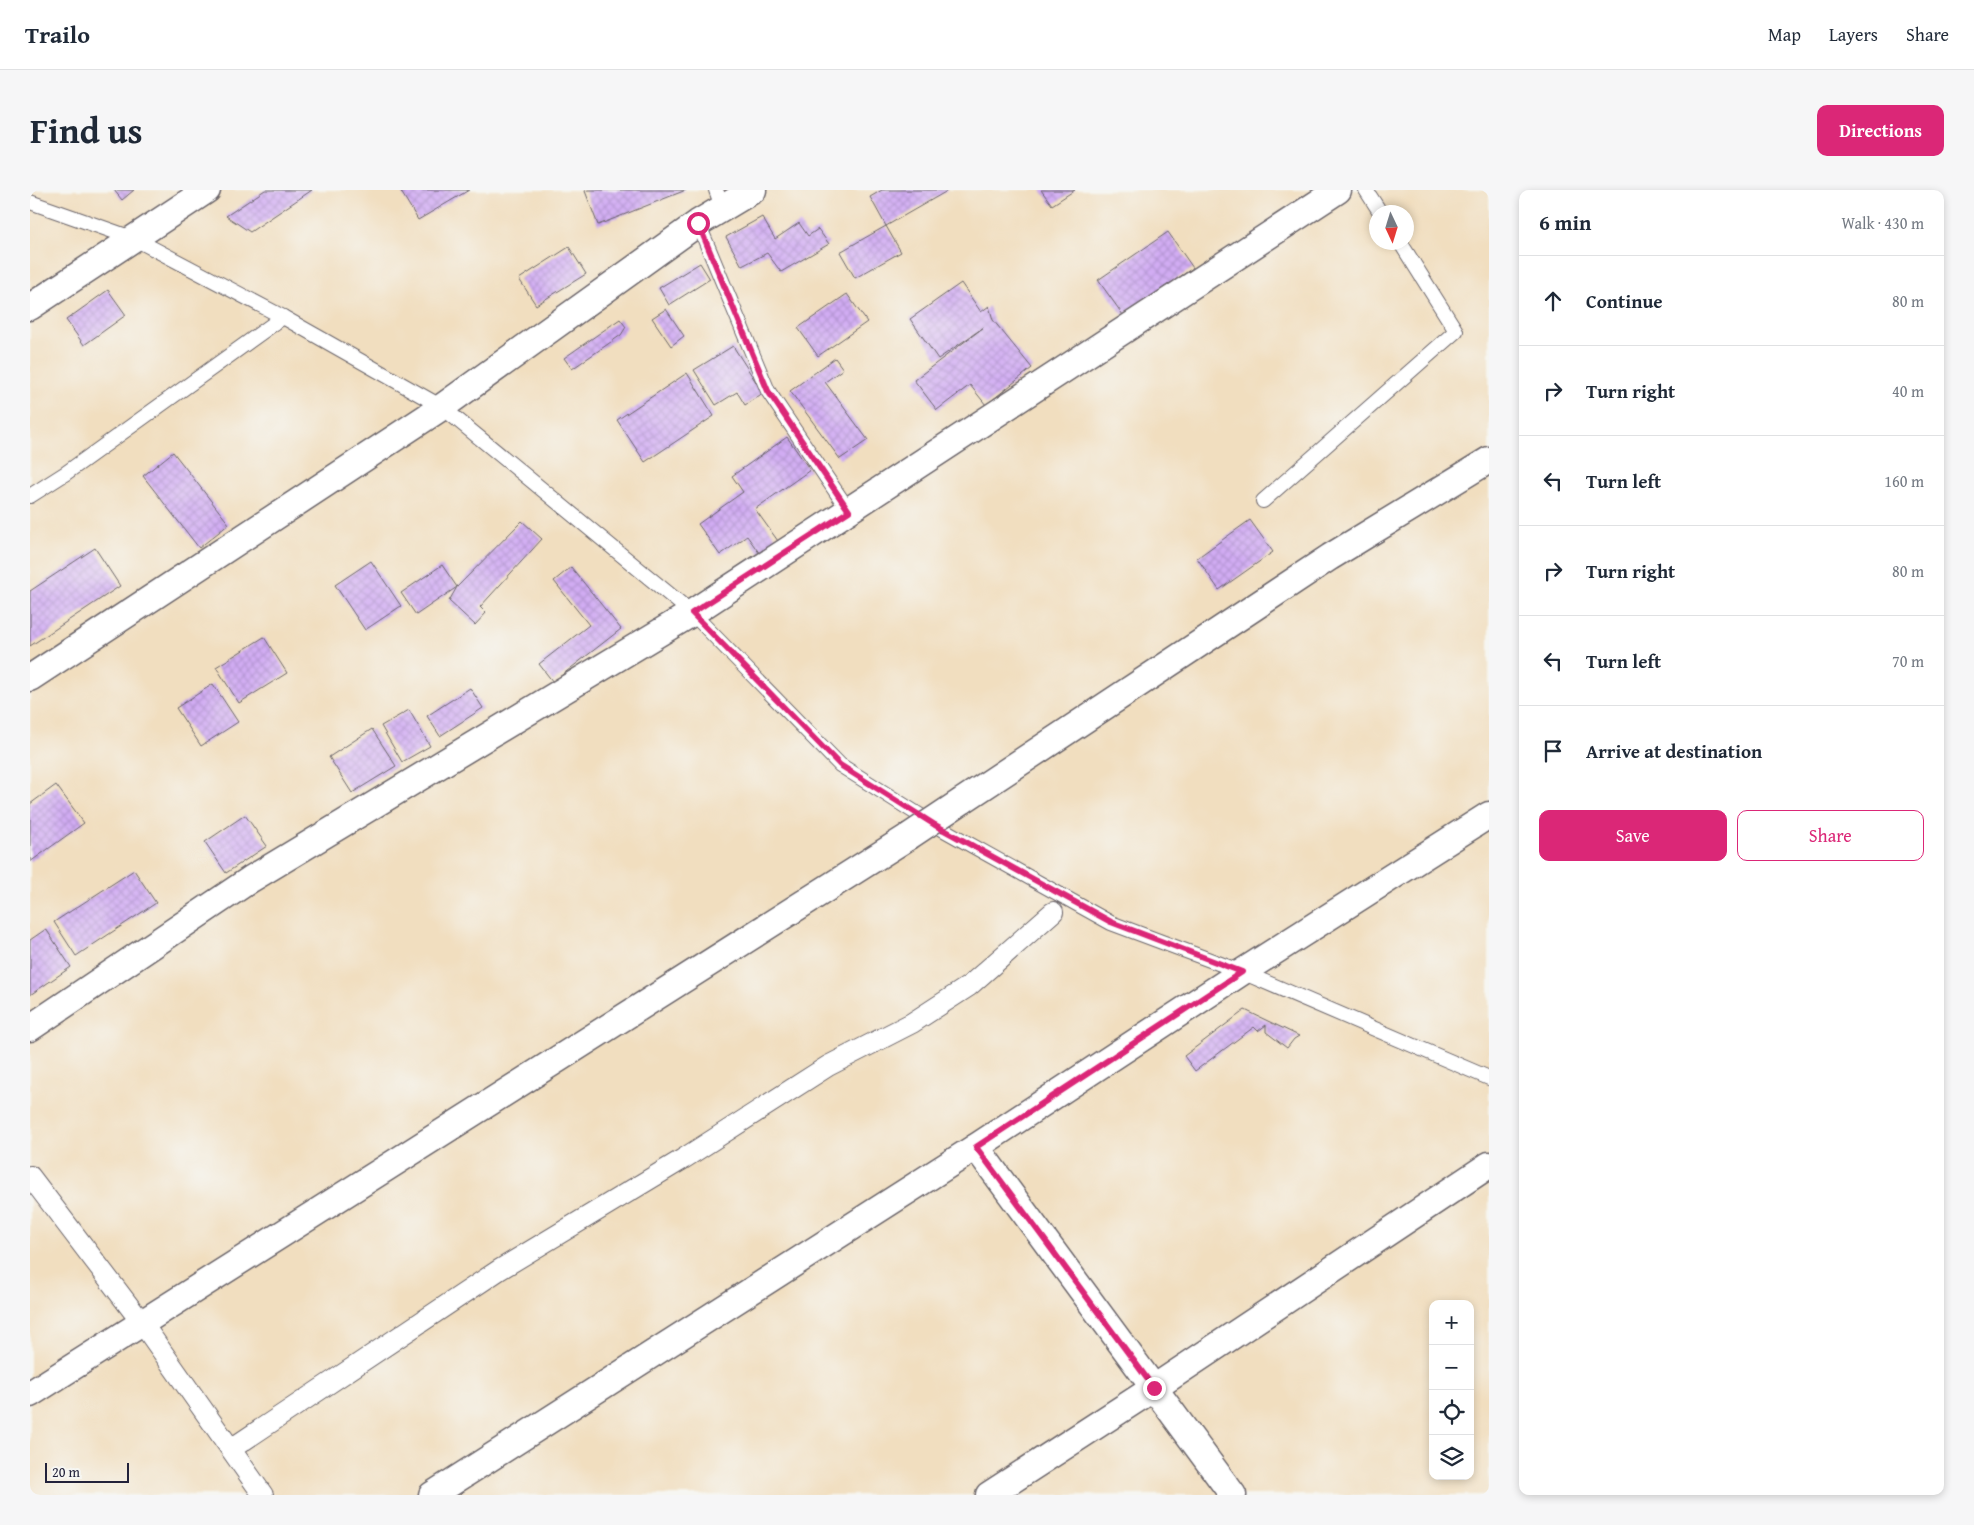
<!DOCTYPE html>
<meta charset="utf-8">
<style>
:root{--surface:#fff;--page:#f6f6f7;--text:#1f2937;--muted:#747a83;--line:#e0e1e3;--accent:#db2777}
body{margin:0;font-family:"Gentium Book Plus",serif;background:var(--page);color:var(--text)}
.controls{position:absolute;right:15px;bottom:15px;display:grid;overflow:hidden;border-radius:10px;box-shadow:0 2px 8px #0003}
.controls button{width:45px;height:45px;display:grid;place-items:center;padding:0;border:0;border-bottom:1px solid var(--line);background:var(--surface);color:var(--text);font:25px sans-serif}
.compass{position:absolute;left:1339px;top:15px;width:45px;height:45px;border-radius:50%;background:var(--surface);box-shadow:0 2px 8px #0003;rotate:176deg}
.scale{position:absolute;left:15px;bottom:12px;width:84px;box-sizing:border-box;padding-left:5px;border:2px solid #22223b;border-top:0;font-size:14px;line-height:18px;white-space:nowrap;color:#22223b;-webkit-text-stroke:4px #f6f6f2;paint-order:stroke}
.stop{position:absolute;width:15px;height:15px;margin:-11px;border:4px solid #db2777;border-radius:50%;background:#fff}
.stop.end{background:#db2777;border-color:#fff;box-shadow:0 1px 5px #0008}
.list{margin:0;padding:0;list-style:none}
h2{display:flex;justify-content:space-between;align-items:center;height:65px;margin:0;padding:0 20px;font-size:21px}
h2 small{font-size:16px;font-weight:400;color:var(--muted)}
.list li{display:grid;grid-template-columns:32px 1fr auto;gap:15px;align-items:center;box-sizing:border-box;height:90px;padding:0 20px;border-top:1px solid var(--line)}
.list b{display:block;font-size:19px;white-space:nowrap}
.list em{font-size:16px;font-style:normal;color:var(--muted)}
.actions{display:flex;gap:10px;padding:15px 20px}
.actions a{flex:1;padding:11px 0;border:1px solid var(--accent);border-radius:10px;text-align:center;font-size:18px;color:var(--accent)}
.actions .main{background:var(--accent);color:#fff}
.icon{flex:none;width:28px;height:28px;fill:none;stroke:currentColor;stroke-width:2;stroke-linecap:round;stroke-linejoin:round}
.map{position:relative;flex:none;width:1459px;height:1305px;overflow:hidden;border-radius:10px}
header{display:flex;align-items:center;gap:30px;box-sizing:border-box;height:70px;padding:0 25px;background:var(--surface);border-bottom:1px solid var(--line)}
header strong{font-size:24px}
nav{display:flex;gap:28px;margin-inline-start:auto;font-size:18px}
.intro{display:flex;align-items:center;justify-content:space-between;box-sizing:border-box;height:120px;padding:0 30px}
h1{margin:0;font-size:35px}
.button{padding:12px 22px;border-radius:10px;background:var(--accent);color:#fff;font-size:18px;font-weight:700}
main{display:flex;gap:30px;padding:0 30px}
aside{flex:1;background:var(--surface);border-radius:10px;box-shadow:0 2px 8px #0003}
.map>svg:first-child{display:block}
</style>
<header>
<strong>Trailo</strong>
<nav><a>Map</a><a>Layers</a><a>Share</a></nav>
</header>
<div class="intro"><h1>Find us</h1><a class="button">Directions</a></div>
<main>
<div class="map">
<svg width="1459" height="1305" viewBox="0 0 1459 1305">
<defs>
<pattern id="building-cross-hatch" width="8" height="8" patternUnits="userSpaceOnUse" patternTransform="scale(1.25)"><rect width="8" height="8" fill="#d1acf3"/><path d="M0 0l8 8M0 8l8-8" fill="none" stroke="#b394d1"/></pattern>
</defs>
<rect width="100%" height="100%" fill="#f6f6f2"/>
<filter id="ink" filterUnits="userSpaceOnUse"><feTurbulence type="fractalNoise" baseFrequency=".02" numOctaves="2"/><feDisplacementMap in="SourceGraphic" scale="10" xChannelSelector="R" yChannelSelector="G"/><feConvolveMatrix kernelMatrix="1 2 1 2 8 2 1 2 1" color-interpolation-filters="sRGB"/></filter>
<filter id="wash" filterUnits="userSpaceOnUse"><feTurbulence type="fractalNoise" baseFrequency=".0096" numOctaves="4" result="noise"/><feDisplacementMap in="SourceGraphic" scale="20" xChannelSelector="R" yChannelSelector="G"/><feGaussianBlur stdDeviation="1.12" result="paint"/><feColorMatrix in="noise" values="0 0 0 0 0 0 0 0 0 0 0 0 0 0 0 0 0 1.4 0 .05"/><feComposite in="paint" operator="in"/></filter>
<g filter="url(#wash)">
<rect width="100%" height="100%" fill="#f1debf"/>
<g id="blocks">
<!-- building -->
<g fill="url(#building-cross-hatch)">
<polygon points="84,0 104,0 92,10"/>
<polygon points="235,0 282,0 220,42 196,26"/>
<polygon points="370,0 439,0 388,30"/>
<polygon points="558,0 656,0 568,35 555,1"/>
<polygon points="852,0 916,0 917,1 856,36 840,7"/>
<polygon points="1011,0 1045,0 1022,15"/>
<polygon points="732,27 745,49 769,33 778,46 788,39 799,54 751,82 737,63 712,76 696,47"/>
<polygon points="856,36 871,62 825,88 810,62"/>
<polygon points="1138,42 1163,78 1093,125 1068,90"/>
<polygon points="539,57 556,84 506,115 489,89"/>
<polygon points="670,73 680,89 639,115 629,98"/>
<polygon points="931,93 951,122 959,116 963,130 1002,178 956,215 940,195 907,220 884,190 954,137 908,169 880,129"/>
<polygon points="78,100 96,125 54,155 36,130"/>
<polygon points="817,104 837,132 788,166 768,138"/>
<polygon points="636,119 654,146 641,156 622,128"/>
<polygon points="590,129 596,137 591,145 542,179 534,168"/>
<polygon points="703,156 733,203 715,215 707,202 686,215 664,180"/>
<polygon points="805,168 813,179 795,192 838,250 810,269 760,201"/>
<polygon points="657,183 684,226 615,272 587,230"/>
<polygon points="757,247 780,280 725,319 748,351 730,364 717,346 690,365 668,334 713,302 702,286"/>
<polygon points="143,262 199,334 169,358 113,286"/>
<polygon points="1220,330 1243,362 1189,400 1167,368"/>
<polygon points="492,331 512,349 450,417 456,423 445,435 419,411 427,397"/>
<polygon points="65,358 90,396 0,456 0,401"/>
<polygon points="341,371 371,416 335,440 305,395"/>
<polygon points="412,375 427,397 386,425 371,403"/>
<polygon points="541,377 591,439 523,492 509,474 559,435 524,391"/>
<polygon points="234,447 257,483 209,513 186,477"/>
<polygon points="183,494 208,532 171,556 146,518"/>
<polygon points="440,498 453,518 410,546 397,526"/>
<polygon points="379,520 400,556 372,572 351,536"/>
<polygon points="342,539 366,576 322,603 299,567"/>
<polygon points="26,595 54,633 0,672 0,614"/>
<polygon points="215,625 237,656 196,683 175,652"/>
<polygon points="104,680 126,713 46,766 24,732"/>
<polygon points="16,739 41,777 0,805 0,750"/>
<polygon points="1215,820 1269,846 1264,849 1257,858 1236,842 1236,835 1228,841 1224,837 1165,881 1154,866"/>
</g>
</g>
</g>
<g filter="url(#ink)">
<use href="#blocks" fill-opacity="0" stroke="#6a6469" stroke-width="1"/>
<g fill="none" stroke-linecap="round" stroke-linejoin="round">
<!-- service casing -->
<g stroke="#6a6469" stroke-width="16">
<g id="service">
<polyline points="686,0 692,17"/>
<polyline points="1336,0 1350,22"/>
<polyline points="0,12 105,49 253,127 412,217 662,423 810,575 905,635 1081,733 1212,782 1459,888"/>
<polyline points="668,33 738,201 819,321"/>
<polyline points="0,306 36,283 253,127"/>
<polyline points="1233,311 1426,141 1370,52"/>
</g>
</g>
<!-- pedestrian casing -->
<g stroke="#6a6469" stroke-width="22">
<g id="pedestrian">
<polyline points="0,986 112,1133 233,1305"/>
<polyline points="201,1259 469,1080 653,969 798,876 882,833 939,796 1023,722"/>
</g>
</g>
<!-- minor casing -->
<g stroke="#6a6469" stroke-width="29">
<g id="minor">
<polyline points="0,117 177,0"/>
<polyline points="0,488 412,217 668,33 723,0"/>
<polyline points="932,611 1300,367 1459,270"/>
<polyline points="0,838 221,689 662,423 1308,0"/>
<polyline points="946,957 1203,1305"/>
<polyline points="0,1204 878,647"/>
<polyline points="402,1305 946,957 1212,782 1459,625"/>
<polyline points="959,1305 1124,1198 1459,975"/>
</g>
</g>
<!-- service -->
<use href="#service" stroke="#fff" stroke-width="14"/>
<!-- pedestrian -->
<use href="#pedestrian" stroke="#fff" stroke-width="20"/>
<!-- minor -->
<use href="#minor" stroke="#fff" stroke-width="26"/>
<!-- minor-bridge casing -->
<g stroke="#6a6469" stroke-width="29" stroke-linecap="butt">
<polyline id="minor-bridge" points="878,647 932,611"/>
</g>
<!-- minor-bridge -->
<use href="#minor-bridge" stroke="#fff" stroke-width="26"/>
</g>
</g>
<g fill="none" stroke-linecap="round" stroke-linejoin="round" filter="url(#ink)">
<!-- route -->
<polyline stroke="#db2777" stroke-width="6" points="668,33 738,201 819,321 662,423 810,575 905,635 1081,732 1212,782 946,957 1124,1198"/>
</g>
</svg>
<div class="controls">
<button>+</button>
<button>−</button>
<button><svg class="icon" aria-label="locate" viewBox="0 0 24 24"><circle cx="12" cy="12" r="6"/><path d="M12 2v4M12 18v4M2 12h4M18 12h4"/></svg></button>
<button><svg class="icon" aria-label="layers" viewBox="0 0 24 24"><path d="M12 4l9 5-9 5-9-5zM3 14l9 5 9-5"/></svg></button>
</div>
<svg class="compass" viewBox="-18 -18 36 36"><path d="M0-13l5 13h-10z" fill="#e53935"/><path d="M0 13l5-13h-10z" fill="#747a83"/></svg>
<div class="scale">20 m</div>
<div class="stop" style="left:668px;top:33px"></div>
<div class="stop end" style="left:1124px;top:1198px"></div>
</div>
<aside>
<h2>6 min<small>Walk · 430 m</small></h2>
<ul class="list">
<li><svg class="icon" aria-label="ahead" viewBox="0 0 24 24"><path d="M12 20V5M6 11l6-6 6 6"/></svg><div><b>Continue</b></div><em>80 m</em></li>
<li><svg class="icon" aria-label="right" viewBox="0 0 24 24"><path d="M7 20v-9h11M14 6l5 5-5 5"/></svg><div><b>Turn right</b></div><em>40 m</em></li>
<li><svg class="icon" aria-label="left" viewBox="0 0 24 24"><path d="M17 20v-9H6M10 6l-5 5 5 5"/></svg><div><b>Turn left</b></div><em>160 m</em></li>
<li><svg class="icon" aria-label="right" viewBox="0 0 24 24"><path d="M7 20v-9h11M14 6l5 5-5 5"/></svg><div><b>Turn right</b></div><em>80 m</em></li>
<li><svg class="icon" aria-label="left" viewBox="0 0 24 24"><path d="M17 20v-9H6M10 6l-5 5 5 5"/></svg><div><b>Turn left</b></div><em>70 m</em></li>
<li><svg class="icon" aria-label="arrive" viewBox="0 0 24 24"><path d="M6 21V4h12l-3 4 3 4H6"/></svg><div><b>Arrive at destination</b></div></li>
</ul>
<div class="actions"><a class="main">Save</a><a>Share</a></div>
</aside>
</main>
